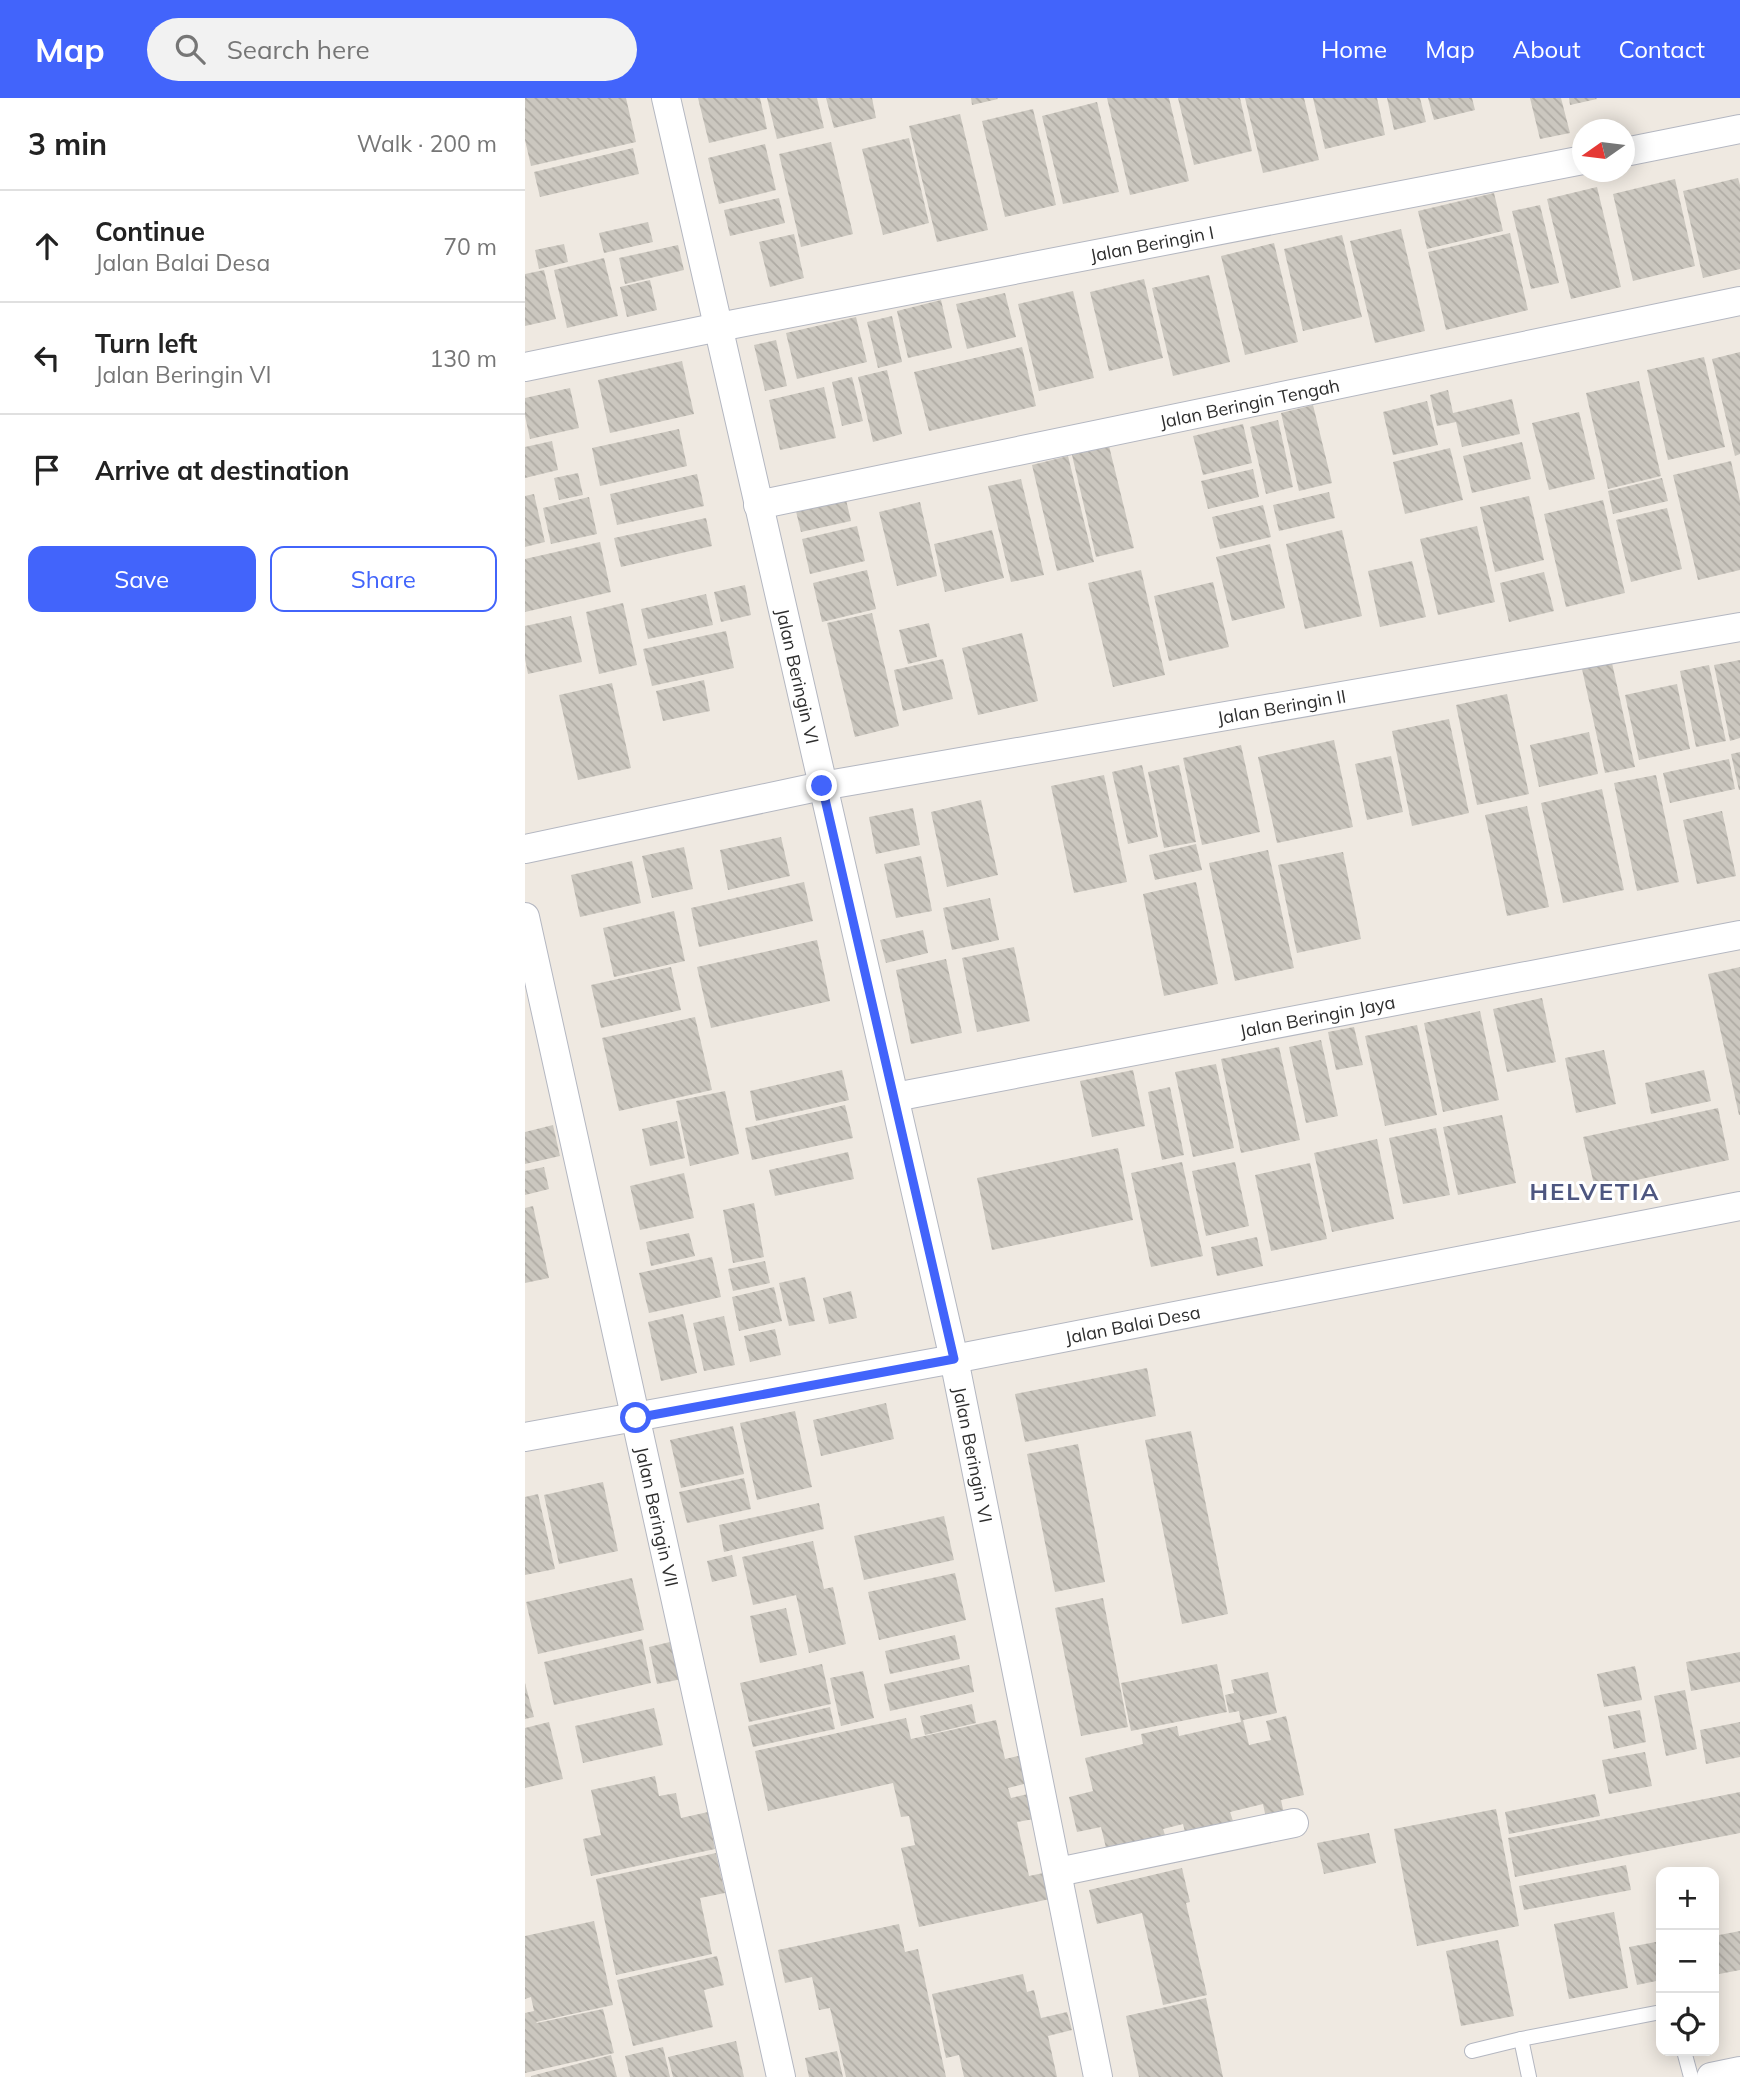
<!DOCTYPE html>
<meta charset="utf-8">
<style>
:root{--surface:#fff;--page:#f2f2f2;--text:#222;--muted:#767676;--line:#e0e0e0;--accent:#4264fb}
body{margin:0;font-family:Mulish,sans-serif;background:var(--page);color:var(--text)}
.controls{position:absolute;right:21px;bottom:21px;display:grid;overflow:hidden;border-radius:14px;box-shadow:0 4px 18px #0003}
.controls button{width:63px;height:63px;display:grid;place-items:center;padding:0;border:0;border-bottom:2px solid var(--line);background:var(--surface);color:var(--text);font:35px sans-serif}
.compass{position:absolute;left:1047px;top:21px;width:63px;height:63px;border-radius:50%;background:var(--surface);box-shadow:0 4px 18px #0003;rotate:256deg}
.stop{position:absolute;width:21px;height:21px;margin:-16px;border:5px solid #4264fb;border-radius:50%;background:#fff}
.stop.end{background:#4264fb;border-color:#fff;box-shadow:0 2px 7px #0008}
.list{margin:0;padding:0;list-style:none}
h2{display:flex;justify-content:space-between;align-items:center;height:91px;margin:0;padding:0 28px;font-size:30px}
h2 small{font-size:23px;font-weight:400;color:var(--muted)}
.list li{display:grid;grid-template-columns:46px 1fr auto;gap:21px;align-items:center;box-sizing:border-box;height:112px;padding:0 28px;border-top:2px solid var(--line)}
.list b{display:block;font-size:26px;white-space:nowrap}
.list p{margin:0;font-size:23px;white-space:nowrap;color:var(--muted)}
.list em{font-size:23px;font-style:normal;color:var(--muted)}
.actions{display:flex;gap:14px;padding:21px 28px}
.actions a{flex:1;padding:16px 0;border:2px solid var(--accent);border-radius:14px;text-align:center;font-size:24px;color:var(--accent)}
.actions .main{background:var(--accent);color:#fff}
.icon{flex:none;width:38px;height:38px;fill:none;stroke:currentColor;stroke-width:2;stroke-linecap:round;stroke-linejoin:round}
.map{position:relative;flex:none;width:1215px;height:1979px;overflow:hidden}
header{display:flex;align-items:center;gap:42px;box-sizing:border-box;height:98px;padding:0 35px;background:var(--accent);color:#fff}
header strong{font-size:33px}
nav{display:flex;gap:38px;margin-inline-start:auto;font-size:24px}
.search{width:490px;height:63px;background:var(--page);display:flex;align-items:center;gap:18px;box-sizing:border-box;padding:0 24px;border-radius:38px;color:var(--muted);font-size:26px}
main{display:flex}
aside{flex:1;background:var(--surface)}
.map>svg:first-child{display:block}
</style>
<header>
<strong>Map</strong>
<div class="search"><svg class="icon" aria-label="search" viewBox="0 0 24 24"><circle cx="10" cy="10" r="6"/><path d="M15 15l6 6"/></svg>Search here</div>
<nav><a>Home</a><a>Map</a><a>About</a><a>Contact</a></nav>
</header>
<main>
<aside>
<h2>3 min<small>Walk · 200 m</small></h2>
<ul class="list">
<li><svg class="icon" aria-label="ahead" viewBox="0 0 24 24"><path d="M12 20V5M6 11l6-6 6 6"/></svg><div><b>Continue</b><p>Jalan Balai Desa</p></div><em>70 m</em></li>
<li><svg class="icon" aria-label="left" viewBox="0 0 24 24"><path d="M17 20v-9H6M10 6l-5 5 5 5"/></svg><div><b>Turn left</b><p>Jalan Beringin VI</p></div><em>130 m</em></li>
<li><svg class="icon" aria-label="arrive" viewBox="0 0 24 24"><path d="M6 21V4h12l-3 4 3 4H6"/></svg><div><b>Arrive at destination</b></div></li>
</ul>
<div class="actions"><a class="main">Save</a><a>Share</a></div>
</aside>
<div class="map">
<svg width="1215" height="1979" viewBox="0 0 1215 1979">
<defs>
<pattern id="building-back-hatch" width="6" height="6" patternUnits="userSpaceOnUse" patternTransform="scale(1.75)"><rect width="6" height="6" fill="#cbc7bf"/><path d="M-1 5l2 2M0 0l6 6M5-1l2 2" fill="none" stroke="#afaba4"/></pattern>
</defs>
<rect width="100%" height="100%" fill="#efe9e1"/>
<!-- building -->
<g fill="url(#building-back-hatch)">
<polygon points="0,0 101,0 111,44 6,68 0,42"/>
<polygon points="173,0 235,0 242,31 184,45"/>
<polygon points="242,0 292,0 299,30 252,41"/>
<polygon points="301,0 347,0 351,20 309,30"/>
<polygon points="446,0 472,0 473,1 447,7"/>
<polygon points="582,0 644,0 664,83 605,97"/>
<polygon points="653,0 715,0 727,53 669,67"/>
<polygon points="720,0 779,0 794,62 738,75"/>
<polygon points="788,0 852,0 860,37 800,51"/>
<polygon points="862,0 895,0 901,24 869,32"/>
<polygon points="903,0 947,0 950,12 909,22"/>
<polygon points="1005,0 1036,0 1045,35 1015,41"/>
<polygon points="1044,0 1071,0 1072,1 1045,7"/>
<polygon points="572,4 594,94 538,106 517,18"/>
<polygon points="508,11 531,107 480,119 457,23"/>
<polygon points="435,16 463,132 412,144 384,28"/>
<polygon points="384,40 404,125 358,137 337,51"/>
<polygon points="306,44 328,136 276,149 254,56"/>
<polygon points="240,46 251,92 194,106 183,60"/>
<polygon points="108,50 114,76 15,99 9,74"/>
<polygon points="1213,80 1215,87 1215,171 1178,180 1158,93"/>
<polygon points="1150,81 1170,168 1108,183 1088,96"/>
<polygon points="1072,89 1096,189 1046,201 1022,101"/>
<polygon points="969,95 978,133 902,151 893,113"/>
<polygon points="254,100 260,125 205,138 199,112"/>
<polygon points="1015,107 1034,185 1006,191 987,113"/>
<polygon points="123,124 128,144 79,155 74,135"/>
<polygon points="876,131 900,233 850,245 825,143"/>
<polygon points="985,135 1003,212 921,232 903,154"/>
<polygon points="269,136 279,180 245,189 234,144"/>
<polygon points="817,137 837,219 778,233 759,151"/>
<polygon points="749,145 773,244 720,257 696,158"/>
<polygon points="39,146 43,164 14,171 10,152"/>
<polygon points="153,147 159,172 100,186 94,160"/>
<polygon points="79,160 93,218 42,230 29,172"/>
<polygon points="19,172 31,221 0,228 0,176"/>
<polygon points="684,177 705,264 648,278 627,190"/>
<polygon points="619,181 638,260 584,273 565,194"/>
<polygon points="125,182 132,212 102,219 95,189"/>
<polygon points="548,193 569,280 514,293 493,206"/>
<polygon points="480,195 491,239 442,251 431,206"/>
<polygon points="416,202 427,250 383,260 372,213"/>
<polygon points="367,218 377,264 353,270 342,224"/>
<polygon points="331,219 342,264 272,281 261,235"/>
<polygon points="251,242 262,288 240,293 229,247"/>
<polygon points="497,249 511,308 404,333 389,274"/>
<polygon points="1215,254 1215,356 1210,358 1187,261"/>
<polygon points="1179,259 1200,349 1143,362 1122,272"/>
<polygon points="157,263 169,316 85,335 73,282"/>
<polygon points="362,272 377,336 348,344 333,279"/>
<polygon points="327,279 338,323 317,328 307,284"/>
<polygon points="1114,283 1136,378 1083,391 1061,295"/>
<polygon points="299,289 311,340 255,352 244,302"/>
<polygon points="45,290 54,330 5,341 0,318 0,300"/>
<polygon points="923,292 928,315 987,301 995,336 937,349 931,324 912,328 905,297"/>
<polygon points="902,303 913,347 868,357 858,314"/>
<polygon points="788,307 807,385 774,393 756,315"/>
<polygon points="1054,314 1070,381 1024,392 1007,325"/>
<polygon points="753,322 768,389 741,396 725,329"/>
<polygon points="718,326 727,365 678,377 668,338"/>
<polygon points="154,331 162,368 75,388 67,350"/>
<polygon points="27,343 33,372 0,380 0,349"/>
<polygon points="997,344 1006,381 947,395 938,358"/>
<polygon points="584,348 609,450 571,459 547,357"/>
<polygon points="925,350 938,402 880,416 868,364"/>
<polygon points="543,358 569,464 532,473 507,367"/>
<polygon points="1206,363 1215,403 1215,472 1173,482 1148,377"/>
<polygon points="728,371 734,399 683,411 676,383"/>
<polygon points="53,375 58,397 34,402 29,380"/>
<polygon points="172,376 179,408 92,427 85,396"/>
<polygon points="1137,380 1143,403 1088,416 1083,393"/>
<polygon points="496,381 519,477 486,484 463,388"/>
<polygon points="319,393 326,423 276,434 269,405"/>
<polygon points="804,394 810,420 754,433 748,407"/>
<polygon points="9,396 20,444 0,449 0,398"/>
<polygon points="1004,398 1019,462 970,474 955,409"/>
<polygon points="64,399 72,436 26,446 18,410"/>
<polygon points="1078,402 1100,495 1041,509 1019,416"/>
<polygon points="395,404 412,478 372,488 354,414"/>
<polygon points="738,407 746,439 695,451 687,419"/>
<polygon points="1142,410 1157,471 1106,484 1091,422"/>
<polygon points="181,420 187,448 96,469 89,440"/>
<polygon points="332,428 340,463 285,476 277,441"/>
<polygon points="952,428 970,504 913,517 895,441"/>
<polygon points="467,432 479,480 420,494 409,446"/>
<polygon points="817,432 837,518 780,531 761,446"/>
<polygon points="75,444 86,494 0,514 0,461"/>
<polygon points="745,446 760,510 707,523 691,459"/>
<polygon points="887,463 901,519 855,529 843,473"/>
<polygon points="342,472 351,511 297,524 288,485"/>
<polygon points="616,472 640,577 588,589 563,485"/>
<polygon points="1019,474 1029,513 984,524 975,485"/>
<polygon points="688,484 704,549 644,563 629,498"/>
<polygon points="220,487 226,517 196,524 189,494"/>
<polygon points="181,496 188,527 123,541 116,511"/>
<polygon points="98,505 112,567 74,576 61,514"/>
<polygon points="347,515 374,628 330,639 302,525"/>
<polygon points="46,518 57,564 3,576 0,561 0,528"/>
<polygon points="404,525 412,559 383,566 374,532"/>
<polygon points="201,533 209,570 127,588 118,551"/>
<polygon points="497,535 513,603 453,617 437,550"/>
<polygon points="418,561 428,601 378,613 369,572"/>
<polygon points="1215,562 1215,640 1205,643 1189,567"/>
<polygon points="1087,565 1110,669 1080,675 1057,571"/>
<polygon points="1184,567 1201,643 1171,649 1155,573"/>
<polygon points="179,582 185,613 138,623 131,593"/>
<polygon points="87,585 106,670 53,682 34,597"/>
<polygon points="1152,586 1165,651 1114,662 1100,597"/>
<polygon points="982,596 1004,696 952,707 931,607"/>
<polygon points="924,621 944,715 887,728 867,633"/>
<polygon points="1064,634 1073,676 1014,689 1005,647"/>
<polygon points="809,642 828,729 752,745 733,659"/>
<polygon points="716,647 735,734 677,747 658,660"/>
<polygon points="1215,654 1215,692 1214,692 1206,656"/>
<polygon points="866,658 878,714 842,722 830,666"/>
<polygon points="1204,661 1210,691 1145,705 1138,675"/>
<polygon points="617,667 633,739 603,746 587,674"/>
<polygon points="654,667 671,744 639,750 623,674"/>
<polygon points="579,677 602,784 549,795 526,688"/>
<polygon points="1131,677 1154,784 1112,793 1089,685"/>
<polygon points="1077,691 1099,792 1038,805 1016,705"/>
<polygon points="456,702 473,777 422,789 406,714"/>
<polygon points="1002,708 1024,809 982,818 960,717"/>
<polygon points="388,710 395,747 351,756 344,719"/>
<polygon points="1197,713 1211,778 1172,786 1158,722"/>
<polygon points="256,739 265,778 203,792 195,752"/>
<polygon points="671,746 677,772 630,782 624,757"/>
<polygon points="159,749 168,791 127,800 117,758"/>
<polygon points="743,752 769,870 710,883 684,765"/>
<polygon points="818,754 836,841 772,855 753,767"/>
<polygon points="396,758 407,813 371,820 359,766"/>
<polygon points="107,763 116,805 55,819 46,777"/>
<polygon points="279,784 288,823 174,849 166,810"/>
<polygon points="671,784 693,886 639,898 618,796"/>
<polygon points="465,800 474,842 427,852 418,810"/>
<polygon points="149,813 160,863 89,879 78,830"/>
<polygon points="398,832 403,855 361,865 355,842"/>
<polygon points="292,842 305,903 186,930 172,869"/>
<polygon points="489,849 505,923 452,934 437,860"/>
<polygon points="421,861 437,935 386,946 371,872"/>
<polygon points="146,869 156,912 76,930 66,887"/>
<polygon points="1215,869 1215,1017 1214,1017 1183,876"/>
<polygon points="1017,900 1031,964 982,974 968,911"/>
<polygon points="955,913 974,1002 918,1014 899,925"/>
<polygon points="170,919 187,992 94,1013 77,940"/>
<polygon points="892,927 912,1017 860,1028 840,938"/>
<polygon points="829,929 838,967 811,972 803,934"/>
<polygon points="796,942 813,1018 781,1025 764,949"/>
<polygon points="754,949 775,1042 716,1055 696,961"/>
<polygon points="1079,952 1091,1006 1051,1015 1040,960"/>
<polygon points="691,966 709,1050 668,1059 650,974"/>
<polygon points="317,972 324,1002 231,1023 225,993"/>
<polygon points="608,972 620,1028 567,1039 555,983"/>
<polygon points="1179,972 1186,1003 1126,1016 1120,985"/>
<polygon points="645,989 659,1057 637,1062 623,994"/>
<polygon points="200,993 214,1056 165,1068 151,1003"/>
<polygon points="320,1007 328,1040 227,1062 220,1030"/>
<polygon points="1193,1010 1204,1062 1070,1091 1058,1039"/>
<polygon points="977,1017 991,1085 933,1097 918,1029"/>
<polygon points="152,1023 160,1060 125,1068 117,1031"/>
<polygon points="28,1027 35,1058 0,1066 0,1034"/>
<polygon points="911,1030 925,1097 878,1106 864,1040"/>
<polygon points="852,1041 869,1121 807,1134 789,1055"/>
<polygon points="593,1050 608,1122 467,1152 452,1080"/>
<polygon points="323,1054 329,1081 250,1098 244,1072"/>
<polygon points="657,1064 678,1158 626,1169 606,1075"/>
<polygon points="710,1064 724,1128 681,1138 667,1073"/>
<polygon points="785,1065 802,1141 746,1153 730,1077"/>
<polygon points="19,1069 24,1091 0,1097 0,1073"/>
<polygon points="159,1075 169,1120 115,1132 105,1088"/>
<polygon points="229,1105 239,1159 208,1165 198,1112"/>
<polygon points="8,1108 24,1180 0,1185 0,1110"/>
<polygon points="164,1135 170,1158 126,1168 121,1144"/>
<polygon points="732,1139 738,1168 692,1178 686,1149"/>
<polygon points="187,1159 196,1199 124,1215 114,1175"/>
<polygon points="240,1163 245,1185 208,1193 203,1171"/>
<polygon points="280,1179 290,1223 264,1228 254,1185"/>
<polygon points="249,1189 257,1223 214,1233 207,1199"/>
<polygon points="326,1193 332,1220 304,1226 298,1200"/>
<polygon points="158,1216 172,1275 136,1283 123,1224"/>
<polygon points="199,1218 210,1267 179,1273 168,1225"/>
<polygon points="250,1231 256,1257 225,1264 219,1238"/>
<polygon points="622,1270 631,1318 500,1344 490,1296"/>
<polygon points="361,1305 369,1341 296,1358 288,1322"/>
<polygon points="270,1313 287,1389 232,1402 215,1325"/>
<polygon points="208,1328 219,1376 156,1390 145,1342"/>
<polygon points="666,1333 703,1516 657,1526 620,1342"/>
<polygon points="553,1346 580,1484 530,1494 502,1356"/>
<polygon points="219,1380 226,1411 162,1425 154,1394"/>
<polygon points="78,1384 93,1453 34,1466 19,1397"/>
<polygon points="13,1396 30,1471 0,1477 0,1399"/>
<polygon points="294,1405 299,1431 199,1454 194,1427"/>
<polygon points="419,1418 429,1462 339,1482 329,1438"/>
<polygon points="288,1443 299,1491 308,1489 321,1546 284,1555 271,1497 228,1507 217,1459"/>
<polygon points="207,1457 212,1478 187,1484 182,1463"/>
<polygon points="430,1475 441,1522 354,1542 343,1494"/>
<polygon points="107,1480 119,1532 13,1556 1,1504"/>
<polygon points="578,1500 603,1629 556,1638 530,1510"/>
<polygon points="261,1510 272,1557 235,1565 225,1518"/>
<polygon points="430,1537 435,1561 365,1576 360,1553"/>
<polygon points="117,1541 126,1585 29,1607 19,1564"/>
<polygon points="149,1543 157,1581 132,1586 124,1549"/>
<polygon points="1215,1554 1215,1584 1166,1593 1161,1564"/>
<polygon points="297,1566 306,1606 224,1624 215,1585"/>
<polygon points="692,1566 702,1614 606,1633 596,1585"/>
<polygon points="444,1567 449,1594 365,1613 359,1586"/>
<polygon points="1110,1568 1117,1602 1079,1609 1072,1576"/>
<polygon points="338,1573 349,1620 316,1628 305,1580"/>
<polygon points="743,1574 752,1615 718,1622 724,1647 746,1642 741,1623 761,1618 779,1697 756,1702 759,1716 741,1720 738,1706 705,1714 708,1723 660,1734 658,1726 638,1731 640,1737 581,1750 576,1729 552,1734 544,1699 568,1693 560,1660 618,1646 616,1636 652,1628 654,1638 716,1624 714,1613 704,1615 700,1597 709,1595 706,1582"/>
<polygon points="0,1585 9,1619 0,1621"/>
<polygon points="1160,1592 1172,1651 1141,1658 1129,1598"/>
<polygon points="447,1606 451,1625 400,1637 395,1618"/>
<polygon points="305,1609 310,1631 228,1649 223,1628"/>
<polygon points="129,1610 138,1647 58,1665 50,1628"/>
<polygon points="1115,1612 1121,1644 1089,1651 1083,1618"/>
<polygon points="381,1620 386,1641 471,1622 480,1661 497,1657 503,1685 483,1690 486,1700 503,1696 509,1721 492,1724 504,1778 528,1773 534,1799 394,1829 376,1750 390,1747 384,1718 376,1719 368,1685 243,1713 230,1653"/>
<polygon points="24,1624 38,1681 0,1690 0,1630"/>
<polygon points="1215,1624 1215,1659 1181,1666 1175,1632"/>
<polygon points="1120,1654 1127,1688 1084,1696 1077,1662"/>
<polygon points="130,1678 134,1698 151,1695 156,1720 183,1714 190,1751 66,1778 58,1741 76,1737 66,1692"/>
<polygon points="1215,1694 1215,1735 990,1779 983,1740"/>
<polygon points="1070,1696 1075,1718 984,1736 980,1714"/>
<polygon points="971,1711 994,1828 892,1848 869,1731"/>
<polygon points="844,1735 851,1765 799,1776 792,1745"/>
<polygon points="191,1755 200,1795 175,1800 187,1856 91,1877 71,1781"/>
<polygon points="1101,1767 1106,1792 999,1812 994,1788"/>
<polygon points="657,1770 665,1804 661,1805 682,1897 638,1907 617,1815 572,1826 564,1792"/>
<polygon points="1089,1814 1103,1890 1044,1901 1029,1826"/>
<polygon points="69,1823 88,1907 11,1924 12,1925 78,1911 89,1955 0,1975 0,1915 9,1913 6,1899 0,1901 0,1838"/>
<polygon points="374,1826 380,1854 393,1851 421,1979 321,1979 305,1910 294,1912 287,1879 260,1885 253,1852"/>
<polygon points="1215,1833 1215,1872 1189,1877 1189,1838"/>
<polygon points="973,1842 989,1918 936,1928 921,1853"/>
<polygon points="1136,1843 1136,1882 1112,1887 1104,1849"/>
<polygon points="192,1858 199,1887 179,1892 188,1929 108,1948 92,1882"/>
<polygon points="498,1876 502,1894 509,1892 516,1920 542,1914 547,1932 523,1938 532,1979 439,1979 434,1957 421,1960 407,1896"/>
<polygon points="681,1900 698,1979 614,1979 601,1918"/>
<polygon points="211,1943 219,1979 148,1979 143,1959"/>
<polygon points="138,1949 145,1979 105,1979 100,1958"/>
<polygon points="312,1953 318,1979 284,1979 280,1960"/>
<polygon points="86,1957 92,1979 6,1979 6,1978"/>
</g>
<g fill="none" stroke-linecap="round" stroke-linejoin="round">
<!-- service casing -->
<g stroke="#b4b7c1" stroke-width="16">
<g id="service">
<polyline points="996,1941 1004,1979"/>
<polyline points="947,1953 996,1941 1136,1914"/>
<polyline points="1159,1953 1166,1979"/>
</g>
</g>
<!-- minor casing -->
<g stroke="#b4b7c1" stroke-width="30">
<g id="minor">
<path id="s1" d="M141,0L429,1261L573,1979"/>
<polyline points="1100,54 1215,31"/>
<path id="s2" d="M0,269L194,229L1058,62"/>
<path id="s3" d="M233,407L1215,203"/>
<path id="s4" d="M0,751L297,688L1215,529"/>
<path id="s5" d="M0,819L256,1979"/>
<path id="s6" d="M370,999L1215,837"/>
<path id="s7" d="M0,1339L429,1261L1215,1108"/>
<polyline points="533,1774 769,1725"/>
<polyline points="1186,1979 1215,1973"/>
</g>
</g>
<!-- service -->
<use href="#service" stroke="#fff" stroke-width="14"/>
<!-- minor -->
<use href="#minor" stroke="#fff" stroke-width="28"/>
</g>
<g fill="none" stroke-linecap="round" stroke-linejoin="round">
<!-- route -->
<polyline stroke="#4264fb" stroke-width="9" points="111,1320 429,1261 297,688"/>
</g>
<g text-anchor="middle" dominant-baseline="central" stroke-width="6" stroke-linejoin="round" paint-order="stroke">
<!-- street labels -->
<g font-size="18" fill="#2e2e2e" stroke="#fff">
<text stroke="none"><textPath href="#s2" startOffset="639">Jalan Beringin I</textPath></text>
<text stroke="none"><textPath href="#s3" startOffset="502">Jalan Beringin Tengah</textPath></text>
<text stroke="none"><textPath href="#s1" startOffset="593">Jalan Beringin VI</textPath></text>
<text stroke="none"><textPath href="#s4" startOffset="770">Jalan Beringin II</textPath></text>
<text stroke="none"><textPath href="#s6" startOffset="430">Jalan Beringin Jaya</textPath></text>
<text stroke="none"><textPath href="#s7" startOffset="618">Jalan Balai Desa</textPath></text>
<text stroke="none"><textPath href="#s1" startOffset="1391">Jalan Beringin VI</textPath></text>
<text stroke="none"><textPath href="#s5" startOffset="614">Jalan Beringin VII</textPath></text>
</g>
<!-- district labels -->
<g font-size="24" font-weight="bold" letter-spacing="2" fill="#4d5680" stroke="#fff">
<text x="1070" y="1093">HELVETIA</text>
</g>
</g>
</svg>
<div class="controls">
<button>+</button>
<button>−</button>
<button><svg class="icon" aria-label="locate" viewBox="0 0 24 24"><circle cx="12" cy="12" r="6"/><path d="M12 2v4M12 18v4M2 12h4M18 12h4"/></svg></button>
</div>
<svg class="compass" viewBox="-18 -18 36 36"><path d="M0-13l5 13h-10z" fill="#e53935"/><path d="M0 13l5-13h-10z" fill="#767676"/></svg>
<div class="stop" style="left:111px;top:1320px"></div>
<div class="stop end" style="left:297px;top:688px"></div>
</div>
</main>
